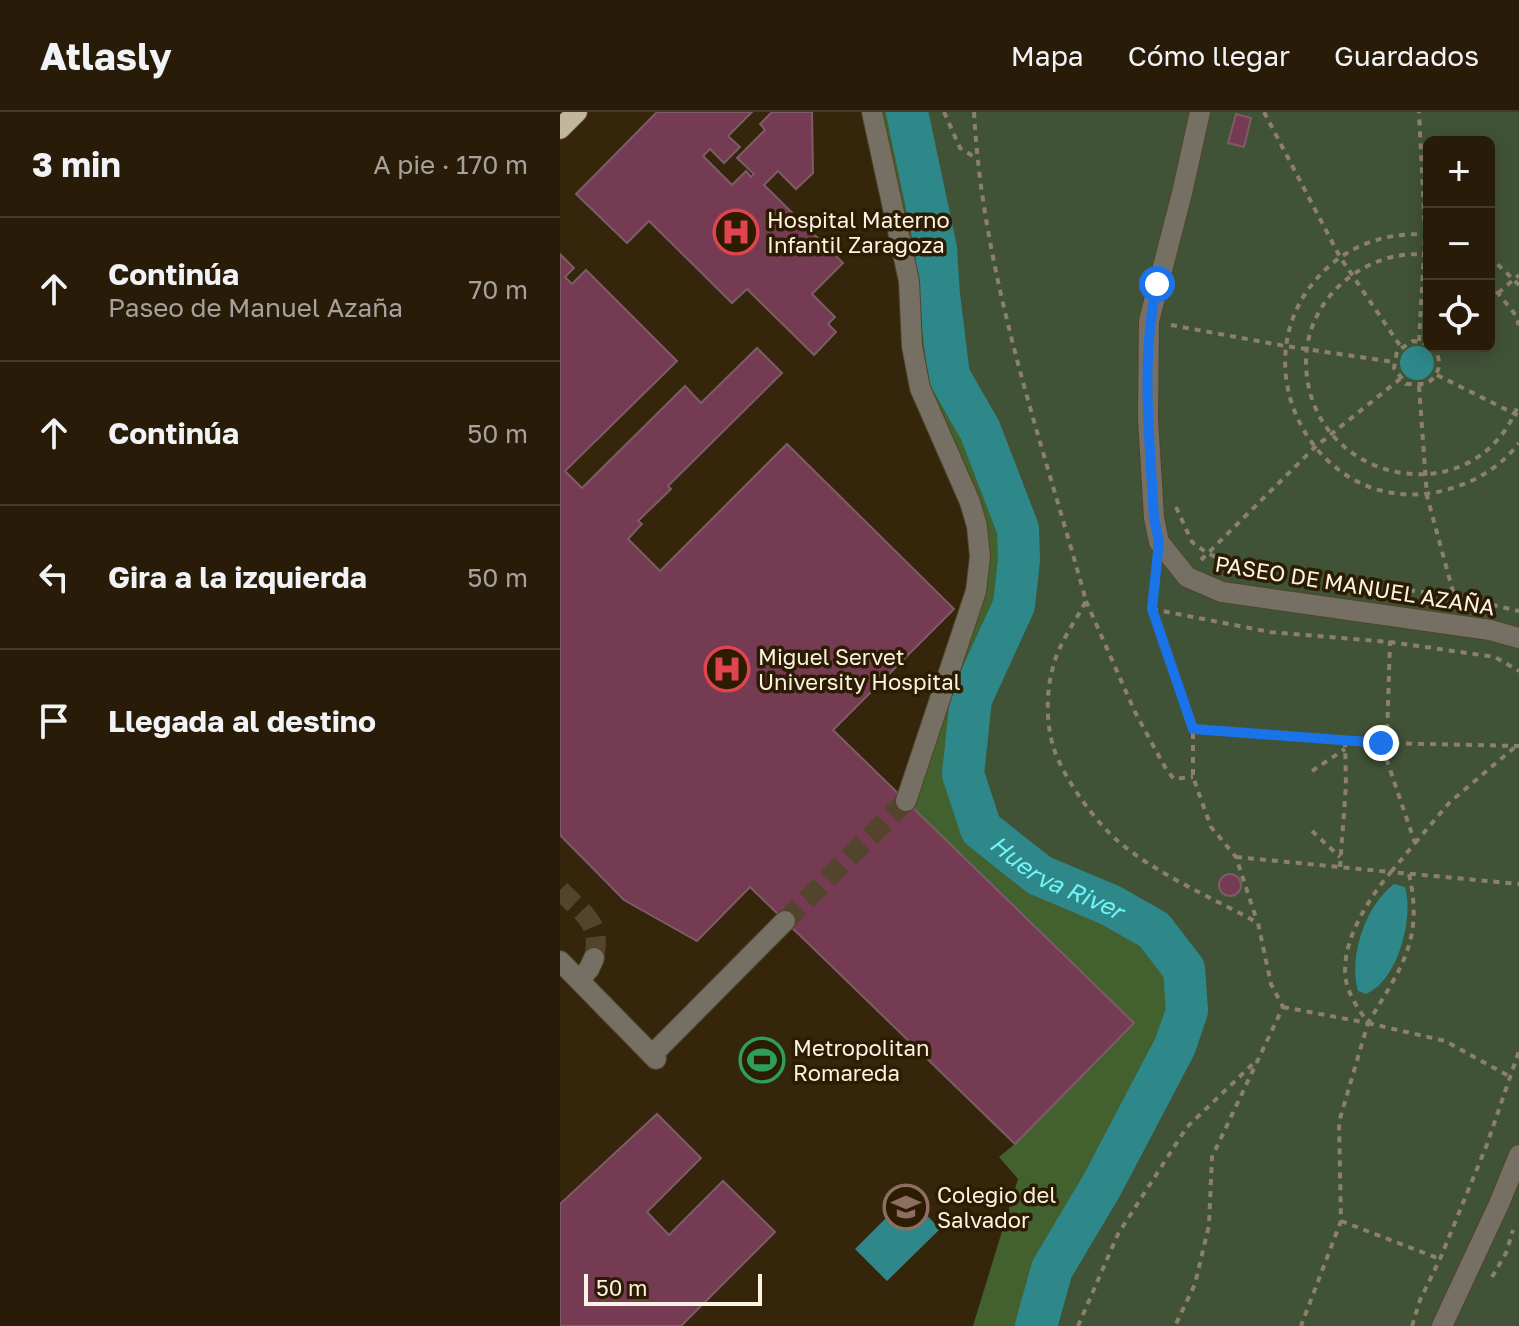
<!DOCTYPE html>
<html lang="es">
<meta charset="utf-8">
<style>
:root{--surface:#281c08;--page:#342916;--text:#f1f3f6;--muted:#a5a19c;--line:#443a29}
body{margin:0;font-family:"Golos Text",sans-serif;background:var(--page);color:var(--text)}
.controls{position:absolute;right:24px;top:24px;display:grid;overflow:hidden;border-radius:12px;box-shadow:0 4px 20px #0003}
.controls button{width:72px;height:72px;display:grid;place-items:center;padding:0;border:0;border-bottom:2px solid var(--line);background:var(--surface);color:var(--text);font:40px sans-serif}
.scale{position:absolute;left:24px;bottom:20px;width:178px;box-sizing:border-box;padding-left:8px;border:4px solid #fdf3e4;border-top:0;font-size:22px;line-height:28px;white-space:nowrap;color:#fdf3e4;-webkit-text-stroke:6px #2b1c02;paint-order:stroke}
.stop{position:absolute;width:24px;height:24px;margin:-18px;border:6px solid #1a73e8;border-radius:50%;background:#fff}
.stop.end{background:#1a73e8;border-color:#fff;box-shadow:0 2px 8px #0008}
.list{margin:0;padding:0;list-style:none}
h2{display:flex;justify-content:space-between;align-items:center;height:104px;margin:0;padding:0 32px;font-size:34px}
h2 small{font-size:26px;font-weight:400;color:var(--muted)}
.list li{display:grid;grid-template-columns:52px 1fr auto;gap:24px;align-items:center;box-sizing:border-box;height:144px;padding:0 32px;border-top:2px solid var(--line)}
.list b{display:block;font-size:30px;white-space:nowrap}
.list p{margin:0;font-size:26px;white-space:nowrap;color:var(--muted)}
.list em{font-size:26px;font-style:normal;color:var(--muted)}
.icon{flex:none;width:44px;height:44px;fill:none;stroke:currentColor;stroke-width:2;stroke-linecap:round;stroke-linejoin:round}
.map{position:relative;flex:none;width:959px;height:1214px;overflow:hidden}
header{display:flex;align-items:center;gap:48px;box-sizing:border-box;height:112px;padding:0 40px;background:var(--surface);border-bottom:2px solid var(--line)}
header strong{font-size:38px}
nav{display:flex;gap:44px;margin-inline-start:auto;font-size:28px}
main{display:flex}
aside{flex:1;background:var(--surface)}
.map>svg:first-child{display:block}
</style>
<header>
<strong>Atlasly</strong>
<nav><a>Mapa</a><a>Cómo llegar</a><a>Guardados</a></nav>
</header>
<main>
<aside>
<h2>3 min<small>A pie · 170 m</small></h2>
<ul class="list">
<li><svg class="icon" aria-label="ahead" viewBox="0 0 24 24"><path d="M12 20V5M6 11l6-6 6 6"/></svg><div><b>Continúa</b><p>Paseo de Manuel Azaña</p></div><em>70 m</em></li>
<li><svg class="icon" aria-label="ahead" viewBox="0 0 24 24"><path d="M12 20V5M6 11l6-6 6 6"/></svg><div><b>Continúa</b></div><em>50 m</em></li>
<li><svg class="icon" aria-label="left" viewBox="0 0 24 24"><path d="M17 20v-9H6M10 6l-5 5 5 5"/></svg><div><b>Gira a la izquierda</b></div><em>50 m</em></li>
<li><svg class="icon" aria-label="arrive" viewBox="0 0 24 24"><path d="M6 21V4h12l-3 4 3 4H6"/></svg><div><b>Llegada al destino</b></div></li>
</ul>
</aside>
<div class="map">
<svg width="959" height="1214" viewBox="0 0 959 1214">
<rect width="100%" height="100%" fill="#35260b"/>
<!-- green -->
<path fill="#415337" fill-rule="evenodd" d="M347,0H959V1214H476L492,1157L542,1073L615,934L627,899L624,857L594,818L550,793L479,763L421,717L403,662L411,587L454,493L458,417L420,318L389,264L379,183L376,137ZM869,30H929V234H869Z"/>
<!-- forest -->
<polygon fill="#42612f" points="312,0 347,0 376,137 379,183 389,264 420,318 458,417 459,448 454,493 411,587 403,662 421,716 479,763 550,793 594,818 624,857 627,899 615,934 542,1073 492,1157 476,1214 413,1214 458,1067 439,1045 455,1032 573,910 346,689 420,445 373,311"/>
<!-- water -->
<g fill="#2e888a">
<circle cx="857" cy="251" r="17"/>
<path d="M834,772L845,775C854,806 838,868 806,882L798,879C788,844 806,793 834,772Z"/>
<polygon points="348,1084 380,1117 327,1169 295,1137"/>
</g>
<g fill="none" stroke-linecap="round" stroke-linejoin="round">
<!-- river -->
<path stroke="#2e888a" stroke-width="42" id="s1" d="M347,0L376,137L379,183L389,264L420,318L458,417L459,448L454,493L411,587L403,662L421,717L479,763L550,793L594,818L624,857L627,899L615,934L542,1073L492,1157L476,1214"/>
</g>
<!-- building -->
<g fill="#743b52" stroke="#7d5c68" stroke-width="2">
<polygon points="97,0 192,0 168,24 180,35 164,51 150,37 143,44 172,73 186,59 191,65 194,62 177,46 205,18 200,12 212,0 252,0 253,61 236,77 218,59 204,73 283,151 252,182 275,205 268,212 276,220 254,243 187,177 172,191 89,109 67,131 16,82"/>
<polygon points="676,2 691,6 684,35 668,31"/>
<polygon points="0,142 14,156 5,165 12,172 26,158 117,249 5,359 22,376 125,274 141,291 197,236 222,261 108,374 111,377 78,409 82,412 68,427 100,459 227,332 394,497 273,618 574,911 455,1032 190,775 137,829 64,788 0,723"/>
<circle cx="670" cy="773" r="11"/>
<polygon points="97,1002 141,1046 87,1100 109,1123 163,1069 215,1120 121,1214 0,1214 0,1092"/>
</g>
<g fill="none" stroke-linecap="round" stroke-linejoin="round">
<!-- minor-tunnel -->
<g stroke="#53452c" stroke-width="20" stroke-dasharray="20 10" stroke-linecap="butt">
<path d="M0,778C23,802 42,810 34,846"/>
<polyline points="225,809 346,689"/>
</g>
<!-- minor casing -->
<g stroke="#514329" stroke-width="22">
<g id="minor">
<polyline points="312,0 349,169 352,234 360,276 410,390 417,414 420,445 416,479 346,689"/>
<polyline points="640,0 622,81 589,209 588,306 594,406 599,430 627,465 662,480 930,518 959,526"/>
<polyline points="0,849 96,947"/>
<polyline points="19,868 29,857 34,846"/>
<polyline points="92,943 225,809"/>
<polyline points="882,1214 939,1092 959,1043"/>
</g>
</g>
<!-- major casing -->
<g stroke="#514329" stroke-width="22">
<polyline id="major" points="0,17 17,0"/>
</g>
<!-- path -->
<g stroke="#8d806a" stroke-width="4" stroke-dasharray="6 6" stroke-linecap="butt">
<polyline points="384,0 400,36 416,46"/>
<path d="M414,0C423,168 482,328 526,489C515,510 499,531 493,555C486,580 486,609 493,634C502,664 535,710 559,730C598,763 653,786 698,811L711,872L723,895L652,1045L649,1113L635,1172L615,1214"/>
<polyline points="704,0 780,145 841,235"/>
<path d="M869,123C833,119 794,131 767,156C668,248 759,415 889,377C918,369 941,354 959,331"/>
<path d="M869,143C836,139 804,151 780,173C759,193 746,220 746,249C746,372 916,408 959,291"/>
<polyline points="929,144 959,173"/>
<polyline points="929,170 954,201 959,213"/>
<polyline points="929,189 959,163"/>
<polyline points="611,213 725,234 834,250"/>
<polyline points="859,229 865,122 859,0"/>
<path d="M869,232L853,229L837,239L834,256L846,272H866C881,263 883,247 872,234"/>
<polyline points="877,263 959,304"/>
<polyline points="859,274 867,384 895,487"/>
<polyline points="616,395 632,430 647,441 685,458 895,484 959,499"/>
<polyline points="641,448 754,336 840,267"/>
<polyline points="596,460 592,497 633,617 633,665 651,715 676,745 697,809"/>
<polyline points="526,489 575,600 606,657 614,667 633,665"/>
<polyline points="592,497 710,520 830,530 935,545 959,559"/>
<polyline points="633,617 821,631 827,625 830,529"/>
<polyline points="752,659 785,637"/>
<polyline points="752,719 780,745"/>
<polyline points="855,731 890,690 955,635"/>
<polyline points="676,745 831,760 855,731 821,631 959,634"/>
<polyline points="780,755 786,673 785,627"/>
<path d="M849,762C864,828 841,856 808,911C800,899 791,887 787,873C777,835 808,787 831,760L959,772"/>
<polyline points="723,895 808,911 779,1010 781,1109 741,1214"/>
<polyline points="808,911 885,929 949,964"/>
<polyline points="781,1109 880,1147"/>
<polyline points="932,1165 946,1141 953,1118"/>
<polyline points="518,1214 558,1122 627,1015 697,948"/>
<polyline points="852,1214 860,1188 880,1147 926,1035 959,939"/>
</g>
<!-- minor -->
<use href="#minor" stroke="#757063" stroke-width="20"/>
<!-- major -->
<use href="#major" stroke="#c1b79c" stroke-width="20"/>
</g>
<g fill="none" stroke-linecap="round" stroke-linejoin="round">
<!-- route -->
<path stroke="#1a73e8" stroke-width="10" d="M597,172C580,249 590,328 594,406L599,430L592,497L633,617L821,631"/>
</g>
<!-- icons -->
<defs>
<g id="hospital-ring" transform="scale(2.3)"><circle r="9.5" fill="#2b1c02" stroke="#e0444e" stroke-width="1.5"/><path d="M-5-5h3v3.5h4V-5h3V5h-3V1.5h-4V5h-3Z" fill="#e0444e"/></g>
<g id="stadium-ring" transform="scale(2.3)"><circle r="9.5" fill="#2b1c02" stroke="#2e9e5b" stroke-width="1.5"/><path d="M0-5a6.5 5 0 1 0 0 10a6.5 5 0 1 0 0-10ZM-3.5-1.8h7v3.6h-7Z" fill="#2e9e5b"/></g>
<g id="school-ring" transform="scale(2.3)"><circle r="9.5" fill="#2b1c02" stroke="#8d6e63" stroke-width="1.5"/><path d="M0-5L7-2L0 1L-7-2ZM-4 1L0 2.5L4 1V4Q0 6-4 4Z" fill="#8d6e63"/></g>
</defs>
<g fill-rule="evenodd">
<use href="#hospital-ring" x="176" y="120"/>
<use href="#hospital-ring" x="167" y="557"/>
<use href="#stadium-ring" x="202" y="948"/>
<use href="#school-ring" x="346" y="1095"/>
</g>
<g text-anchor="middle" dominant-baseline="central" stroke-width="7" stroke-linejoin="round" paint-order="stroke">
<!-- poi labels -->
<g font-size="22" fill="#fdf3e4" stroke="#2b1c02" text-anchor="start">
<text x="207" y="107">Hospital Materno<tspan x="207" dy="25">Infantil Zaragoza</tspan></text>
<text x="198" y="544">Miguel Servet<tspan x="198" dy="25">University Hospital</tspan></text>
<text x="233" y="935">Metropolitan<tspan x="233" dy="25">Romareda</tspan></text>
<text x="377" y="1082">Colegio del<tspan x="377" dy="25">Salvador</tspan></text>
</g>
<!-- street labels -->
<g font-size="22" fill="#fdf3e4" stroke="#2b1c02">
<text transform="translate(795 473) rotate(9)">PASEO DE MANUEL AZAÑA</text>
</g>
<!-- water labels -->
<g font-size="24" font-style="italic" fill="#73f3f5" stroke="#2b1c02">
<text stroke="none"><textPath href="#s1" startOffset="840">Huerva River</textPath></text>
</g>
</g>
</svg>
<div class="controls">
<button>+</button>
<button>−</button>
<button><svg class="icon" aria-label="locate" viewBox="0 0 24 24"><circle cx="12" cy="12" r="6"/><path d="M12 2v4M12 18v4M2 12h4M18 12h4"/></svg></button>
</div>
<div class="scale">50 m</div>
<div class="stop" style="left:597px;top:172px"></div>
<div class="stop end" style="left:821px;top:631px"></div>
</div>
</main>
